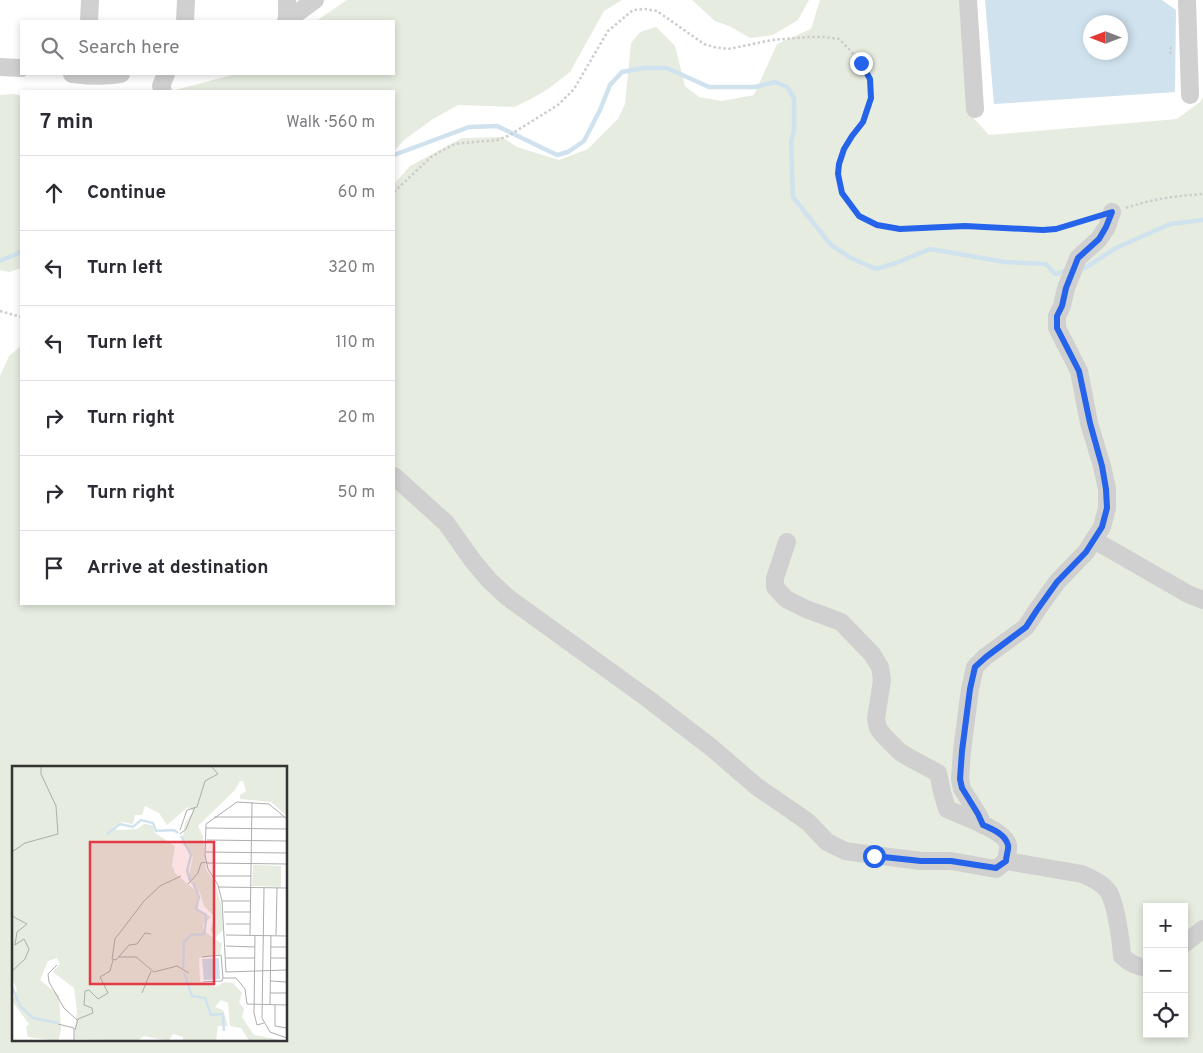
<!DOCTYPE html>
<meta charset="utf-8">
<style>
:root{--surface:#fff;--page:#f7f7f7;--text:#2b2b33;--muted:#7c7c81;--line:#e1e1e2}
body{margin:0;font-family:Overpass,sans-serif;background:var(--page);color:var(--text)}
.controls{position:absolute;right:15px;bottom:15px;display:grid;overflow:hidden;border-radius:0px;box-shadow:0 2px 8px #0003}
.controls button{width:45px;height:45px;display:grid;place-items:center;padding:0;border:0;border-bottom:1px solid var(--line);background:var(--surface);color:var(--text);font:25px sans-serif}
.compass{position:absolute;left:1083px;top:15px;width:45px;height:45px;border-radius:50%;background:var(--surface);box-shadow:0 2px 8px #0003;rotate:270deg}
.stop{position:absolute;width:15px;height:15px;margin:-11px;border:4px solid #2563eb;border-radius:50%;background:#fff}
.stop.end{background:#2563eb;border-color:#fff;box-shadow:0 1px 5px #0008}
.list{margin:0;padding:0;list-style:none}
h2{display:flex;justify-content:space-between;align-items:center;height:65px;margin:0;padding:0 20px;font-size:21px}
h2 small{font-size:16px;font-weight:400;color:var(--muted)}
.list li{display:grid;grid-template-columns:32px 1fr auto;gap:15px;align-items:center;box-sizing:border-box;height:75px;padding:0 20px;border-top:1px solid var(--line)}
.list b{display:block;font-size:19px;white-space:nowrap}
.list em{font-size:16px;font-style:normal;color:var(--muted)}
.icon{flex:none;width:28px;height:28px;fill:none;stroke:currentColor;stroke-width:2;stroke-linecap:round;stroke-linejoin:round}
.map{position:relative;flex:none;width:1203px;height:1053px;overflow:hidden}
.search{position:absolute;background:var(--surface);box-shadow:0 2px 8px #0003;left:20px;top:20px;width:375px;height:55px;display:flex;align-items:center;gap:12px;box-sizing:border-box;padding:0 18px;border-radius:0px;color:var(--muted);font-size:19px}
.panel{position:absolute;background:var(--surface);box-shadow:0 2px 8px #0003;left:20px;top:90px;width:375px;height:515px;border-radius:0px}
.map>svg:first-child{display:block}
</style>
<div class="map">
<svg width="1203" height="1053" viewBox="0 0 1203 1053">
<rect width="100%" height="100%" fill="#fff"/>
<!-- green -->
<g fill="#e6ecdf" fill-rule="evenodd">
<polygon points="347,0 622,0 604,11 570,72 548,89 531,99 514,107 458,105 433,119 404,140 394,151 394,91 171,91 236,74 394,74 394,21 316,21"/>
<polygon points="692,0 809,0 798,20 773,35 750,38 729,26 715,21"/>
<path d="M820,0H966L968,112L989,135L1177,119L1200,102L1203,97V1053H0V376L9,356L21,346V604H394V184L410,166L462,138L502,137L517,147L559,160L588,149L618,119L625,104L631,43L640,32L656,27L675,46L685,86L699,97L722,101L754,95L777,44L811,29ZM14,767H286V1039H14ZM1147,907H1184V1034H1147Z"/>
<polygon points="14,94 21,96 21,268 9,272 0,270 0,95"/>
</g>
<!-- water -->
<path fill="#cfe2ee" fill-rule="evenodd" d="M985,0H1162L1176,10L1175,92L994,104ZM1090,22H1120V52H1090Z"/>
<g fill="none" stroke-linecap="round" stroke-linejoin="round">
<!-- stream -->
<g stroke="#cfe2ee" stroke-width="4.5">
<polyline points="394,155 469,127 497,126 557,155 568,152 584,141 600,110 610,85 622,72 644,68 667,68 709,87 755,87 775,82 787,87 794,98 794,130 791,142 793,197 831,245 851,258 876,269 896,263 930,249 1005,262 1046,264 1055,274 1067,271"/>
<polyline points="0,261 21,252"/>
<polyline points="1079,269 1085,268 1116,248 1170,224 1203,220"/>
</g>
<!-- path -->
<g stroke="#cdcdcd" stroke-width="2.5" stroke-dasharray="2.5 2.5" stroke-linecap="butt">
<polyline points="1170,54 1171,46"/>
<polyline points="394,192 431,157 445,149 455,144 463,143 497,140 508,136 558,105 574,89 608,31 633,10 645,9 657,11 704,44 714,47 728,49 772,40 809,37 824,37 839,39 849,49 865,69 870,79 871,98 863,122 851,136 843,149 839,164 839,174 842,193 859,216 877,225 900,229 965,226 1043,230 1056,229 1092,218"/>
<path d="M1126,208C1151,199 1176,196 1203,194"/>
<polyline points="0,311 21,317"/>
</g>
<!-- minor -->
<g stroke="#d0d0d0" stroke-width="18">
<polyline points="968,0 975,109"/>
<polyline points="1187,0 1190,95"/>
<polyline points="287,20 287,0"/>
<polyline points="89,21 90,0"/>
<polyline points="185,21 186,0"/>
<polyline points="286,21 315,0"/>
<polyline points="0,67 21,68"/>
<path d="M72,74C88,76 105,77 121,74"/>
<polyline points="163,91 161,86 166,74"/>
<path d="M394,476L446,523L473,561L489,580L507,597L647,698L712,748L756,786L808,822L827,842L845,851L874,855L921,861H951L996,869L1006,861C1006,857 1009,850 1008,845C1005,830 962,816 947,809L942,792L938,773L910,758L900,752L883,735L878,728L876,719L882,680L880,667L872,654L841,622L806,609L786,599L775,587V578L787,542"/>
<polyline points="1094,540 1188,594 1203,600"/>
<polyline points="983,825 978,814 962,789 960,779 962,751 970,689 975,667 985,657 1026,627 1037,610 1057,582 1086,552 1102,527 1107,508 1107,489 1102,466 1089,423 1079,371 1057,328 1057,316 1062,306 1066,288 1078,258 1099,239 1107,227 1112,212"/>
<path d="M1006,861L1082,874C1092,878 1102,883 1108,891C1116,903 1121,941 1122,956C1129,963 1137,967 1147,968"/>
<polyline points="1184,944 1203,929"/>
</g>
</g>
<g fill="none" stroke-linecap="round" stroke-linejoin="round">
<!-- route -->
<path stroke="#2563eb" stroke-width="6" d="M861,63L870,79L871,98L863,122L852,136L844,149L839,164L838,174L842,193L859,216L877,225L900,229L965,226L1043,230L1056,229L1112,212L1106,227L1099,239L1078,258L1066,288L1062,306L1057,316V328L1079,371L1090,423L1102,466L1106,489L1107,508L1102,527L1086,552L1057,582L1037,610L1026,627L986,657L975,667L970,689L962,751L960,779L962,788L978,814L983,825C992,829 1005,834 1008,845C1009,849 1006,856 1006,861L996,868L951,861H921L874,856"/>
</g>
<!-- overview -->
<g transform="translate(12 766)">
<rect width="275" height="275" fill="#fff"/>
<path d="M0,0H275V50L259,36L228,33V29L234,25L231,15H228L223,24L186,60L191,70L194,103L203,117L209,138L211,164L203,172L198,164L203,151L192,140L188,127L176,114L181,90L170,77L173,57L181,46L176,41L155,59L147,47L133,40L130,49H123L121,58L110,56L101,61L105,64L125,63L132,58L140,59L143,67L163,80L160,99L163,107L183,124L186,130L185,145L199,151L191,158V164L210,178L208,188L187,192L188,215L204,221L212,216L221,217L230,227L227,236L232,243L230,251L242,269L273,275H237L229,262L218,260L216,237L209,234L203,241L211,244L216,260H206L204,275H171V271L161,268L157,275L132,270L125,275L62,273L65,244L62,222L41,206L48,198L45,192L36,195L28,214L47,229L49,265L46,275L16,271L14,261L17,258L0,235L5,224L0,213ZM241,99L269,100V121L240,120Z" fill="#e6ecdf"/>
<path d="M207,192L208,213L192,214L190,193Z" fill="#cfe2ee"/>
<path fill="none" stroke="#cfe2ee" stroke-width="2.5" d="M95,68L108,58L121,61L129,54L141,57L144,65L162,64L166,67M169,70L179,89L175,105L178,114M171,202L172,176L179,169L192,168L194,154V149L184,143L187,131L181,117M172,206L180,230L193,232L199,249L211,248L212,265M0,221L8,240L21,252L46,257"/>
<path fill="none" stroke="#adadad" stroke-width="1" d="M202,51H273M275,53L257,38L225,36L194,58L193,89L196,103L206,119L210,135L214,206L275,204M194,62L275,63M168,64L175,44L185,41L193,15L206,8L199,0M168,68L174,63L183,41M195,74L275,75M0,86L13,77L46,68L44,40L29,8V0M194,86L275,87M195,97L275,98M200,110H239M176,118L186,107L189,97L195,96M207,121L275,122M252,122L250,252L258,266L275,272M0,129V149M210,135H238M212,146H238M0,150L15,158L5,166L3,179L12,173L17,183L13,193L0,205M214,158H238M139,168L133,167L125,178L117,179L104,194L100,193L103,173L132,135L148,120L169,110M214,169L275,170M238,169L240,36M243,169L242,247L245,259L252,257M264,169L265,122M214,180L243,181M259,181H275M107,191H124L142,206L165,200L177,207M190,191L209,189L211,212L210,215L191,216M214,192H243M259,192H275M45,199L36,208L37,216L52,242L65,254M211,212H224L233,223L235,238L275,239M258,215L275,216M130,227L139,205M258,227H275M258,239L259,169M263,239V260L275,262M46,258L62,262V275M63,264L66,253L81,247L80,242L72,239L73,225L77,224L86,233L96,227L88,211L98,205L101,194"/>
<path fill="#e63946" fill-opacity="0.15" stroke="#e63946" stroke-width="2.5" d="M78,76H202V218H78Z"/>
<rect width="275" height="275" fill="none" stroke="#333" stroke-width="2.5"/>
</g>
</svg>
<div class="controls">
<button>+</button>
<button>−</button>
<button><svg class="icon" aria-label="locate" viewBox="0 0 24 24"><circle cx="12" cy="12" r="6"/><path d="M12 2v4M12 18v4M2 12h4M18 12h4"/></svg></button>
</div>
<svg class="compass" viewBox="-18 -18 36 36"><path d="M0-13l5 13h-10z" fill="#e53935"/><path d="M0 13l5-13h-10z" fill="#7c7c81"/></svg>
<div class="stop" style="left:874px;top:856px"></div>
<div class="stop end" style="left:861px;top:63px"></div>
<div class="search"><svg class="icon" aria-label="search" viewBox="0 0 24 24"><circle cx="10" cy="10" r="6"/><path d="M15 15l6 6"/></svg>Search here</div>
<section class="panel">
<h2>7 min<small>Walk · 560 m</small></h2>
<ul class="list">
<li><svg class="icon" aria-label="ahead" viewBox="0 0 24 24"><path d="M12 20V5M6 11l6-6 6 6"/></svg><div><b>Continue</b></div><em>60 m</em></li>
<li><svg class="icon" aria-label="left" viewBox="0 0 24 24"><path d="M17 20v-9H6M10 6l-5 5 5 5"/></svg><div><b>Turn left</b></div><em>320 m</em></li>
<li><svg class="icon" aria-label="left" viewBox="0 0 24 24"><path d="M17 20v-9H6M10 6l-5 5 5 5"/></svg><div><b>Turn left</b></div><em>110 m</em></li>
<li><svg class="icon" aria-label="right" viewBox="0 0 24 24"><path d="M7 20v-9h11M14 6l5 5-5 5"/></svg><div><b>Turn right</b></div><em>20 m</em></li>
<li><svg class="icon" aria-label="right" viewBox="0 0 24 24"><path d="M7 20v-9h11M14 6l5 5-5 5"/></svg><div><b>Turn right</b></div><em>50 m</em></li>
<li><svg class="icon" aria-label="arrive" viewBox="0 0 24 24"><path d="M6 21V4h12l-3 4 3 4H6"/></svg><div><b>Arrive at destination</b></div></li>
</ul>
</section>
</div>
